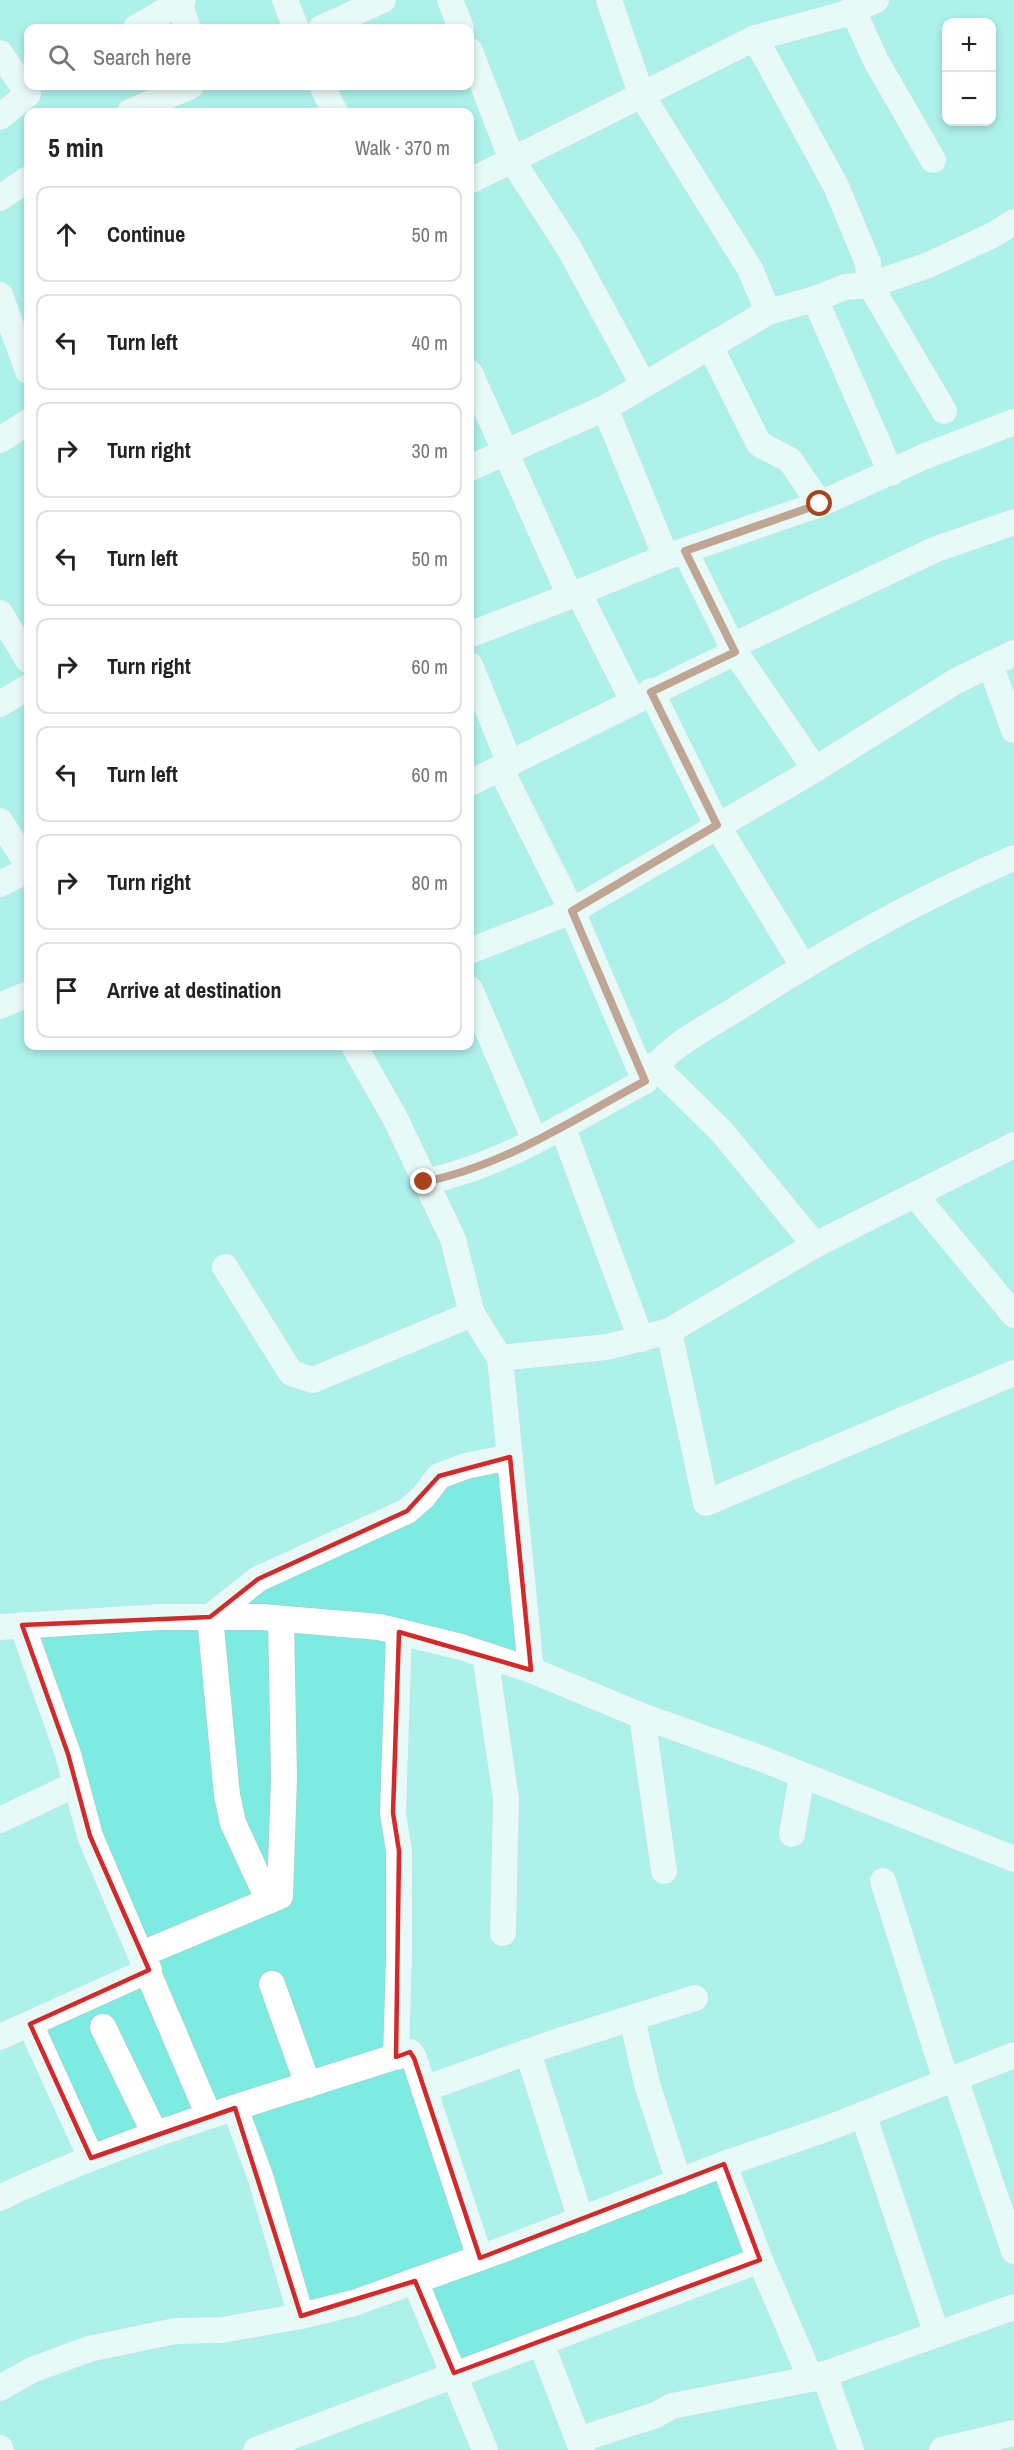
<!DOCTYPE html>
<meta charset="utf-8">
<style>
:root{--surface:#fff;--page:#f6f6f6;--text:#222;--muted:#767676;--line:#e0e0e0}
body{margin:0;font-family:"Archivo Narrow",sans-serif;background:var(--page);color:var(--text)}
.controls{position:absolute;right:18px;top:18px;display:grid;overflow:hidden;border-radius:12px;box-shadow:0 3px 9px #0003}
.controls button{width:54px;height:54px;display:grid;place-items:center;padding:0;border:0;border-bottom:2px solid var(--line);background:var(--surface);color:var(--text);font:30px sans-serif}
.stop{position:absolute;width:18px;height:18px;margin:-14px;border:4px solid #a9431d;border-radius:50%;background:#fff}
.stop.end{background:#a9431d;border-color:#fff;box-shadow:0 2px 6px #0008}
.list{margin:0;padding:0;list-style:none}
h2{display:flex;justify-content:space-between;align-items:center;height:78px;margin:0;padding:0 24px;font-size:26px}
h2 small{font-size:20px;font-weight:400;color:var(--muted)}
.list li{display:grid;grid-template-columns:39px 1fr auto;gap:18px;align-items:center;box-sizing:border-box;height:96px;margin:0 12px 12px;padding:0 12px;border:2px solid var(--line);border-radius:12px}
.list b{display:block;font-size:22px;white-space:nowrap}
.list em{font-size:20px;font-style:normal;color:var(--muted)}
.icon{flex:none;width:33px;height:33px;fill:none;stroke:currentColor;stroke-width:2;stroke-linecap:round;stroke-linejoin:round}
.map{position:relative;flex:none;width:1014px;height:2450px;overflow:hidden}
.search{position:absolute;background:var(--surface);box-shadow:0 3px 9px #0003;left:24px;top:24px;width:450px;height:66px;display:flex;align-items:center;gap:15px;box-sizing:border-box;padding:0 21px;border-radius:12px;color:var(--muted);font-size:22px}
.panel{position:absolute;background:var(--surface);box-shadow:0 3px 9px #0003;left:24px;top:108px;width:450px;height:942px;border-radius:12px}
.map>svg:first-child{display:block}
</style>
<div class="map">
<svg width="1014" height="2450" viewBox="0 0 1014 2450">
<rect width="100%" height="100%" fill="#d4f5f2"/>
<!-- green -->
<path fill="#7eebe2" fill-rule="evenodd" d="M0,0H1014V2450H0ZM946,22H992V122H946ZM28,28H470V86H28ZM28,112H470V1046H28Z"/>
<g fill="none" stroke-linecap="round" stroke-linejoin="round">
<!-- minor casing -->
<g stroke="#a7c7c4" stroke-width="27">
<g id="minor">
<polyline points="178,0 188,28"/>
<polyline points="285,0 296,28"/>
<polyline points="450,0 461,28"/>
<polyline points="609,0 641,94 750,269 768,312"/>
<polyline points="853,10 876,61 933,160"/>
<polyline points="136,28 183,0"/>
<polyline points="321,28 383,0"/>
<polyline points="755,38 836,186 868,263 870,285 944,411"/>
<polyline points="470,51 512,160 569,248 643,384"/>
<polyline points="0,53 28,94 0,117"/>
<polyline points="322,86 335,112"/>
<polyline points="130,112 191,86"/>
<polyline points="470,181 755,38 841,15 876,0"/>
<polyline points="0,198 28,179"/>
<polyline points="0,295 28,371"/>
<polyline points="815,299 891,473"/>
<polyline points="710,346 759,444 790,460 820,504"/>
<polyline points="470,373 570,596 666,557 820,504 923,457 1014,422"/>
<polyline points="605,408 666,557"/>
<polyline points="0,440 28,422"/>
<polyline points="470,468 605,408 768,312 815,299 845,287 870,285 926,266 993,235 1014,222"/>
<polyline points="685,551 735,652 815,769"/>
<polyline points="578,592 633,701"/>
<polyline points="0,613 28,660"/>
<polyline points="474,633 570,596"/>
<polyline points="732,646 934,550 1014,522"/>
<polyline points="990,664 1014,730"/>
<polyline points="470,665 510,764"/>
<polyline points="651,691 717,825 803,966"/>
<polyline points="0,704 28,687"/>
<polyline points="500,768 572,911 645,1081"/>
<polyline points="470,783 735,652"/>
<polyline points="0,821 28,865"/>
<polyline points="0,884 28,870"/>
<polyline points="470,951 572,911 809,773 956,681 1014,653"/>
<polyline points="470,989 535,1141"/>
<polyline points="0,1006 28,994"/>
<polyline points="354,1046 394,1116 453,1239 472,1314 500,1358"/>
<polyline points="654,1065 722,1132 815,1245"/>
<polyline points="562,1126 641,1339"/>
<path d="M424,1182C504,1166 574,1119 645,1081C663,1049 702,1030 733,1011C820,955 919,898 1014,858"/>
<polyline points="915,1195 1014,1315"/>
<polyline points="225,1267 291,1373 313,1380 472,1314"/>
<polyline points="669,1331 706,1503 1014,1373"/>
<polyline points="22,1625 68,1754 90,1836 209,2116"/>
<polyline points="0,1627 160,1617 262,1617 379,1627 461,1647 531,1670 642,1716 765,1760 1014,1859"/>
<polyline points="485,1655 506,1799 503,1933"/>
<polyline points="531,1670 500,1358 607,1347 669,1331 815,1245 1014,1145"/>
<polyline points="642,1716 664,1871"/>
<polyline points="0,1820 76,1784"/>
<polyline points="792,1834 802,1775"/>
<polyline points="883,1881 946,2081"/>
<polyline points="269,1901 233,1823 227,1795 210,1617 258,1579 407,1511 423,1497 439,1476 466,1466 510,1457"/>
<polyline points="142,1954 280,1896 284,1778 281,1619"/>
<polyline points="272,1984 308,2085"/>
<polyline points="632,2018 647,2084 679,2182"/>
<polyline points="30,2024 91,2158"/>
<polyline points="103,2027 155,2134"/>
<polyline points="0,2037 149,1970"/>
<polyline points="528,2052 581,2220"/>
<polyline points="396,2057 399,1954 399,1851 393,1813 399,1632"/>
<polyline points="955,2078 1014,2251"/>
<polyline points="424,2089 553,2043 695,1998"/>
<polyline points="235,2108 261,2179 301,2316"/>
<polyline points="863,2114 937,2335"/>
<polyline points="724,2164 760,2260 811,2379"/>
<path d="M0,2198C131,2135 272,2097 410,2052L414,2058L480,2258"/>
<polyline points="415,2281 485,2450"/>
<polyline points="541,2343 582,2450"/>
<polyline points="824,2374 851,2450"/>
<polyline points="0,2388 32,2370 89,2349 175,2331 222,2330 301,2316 354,2303 507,2248 724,2164 826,2129 1014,2055"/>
<polyline points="578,2440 656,2415 672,2406 811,2379 1014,2307"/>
<polyline points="0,2448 1,2450"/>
<polyline points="256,2450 760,2260"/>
<polyline points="942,2450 1014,2433"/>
</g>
</g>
<!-- minor -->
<use href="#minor" stroke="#fff" stroke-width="26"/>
</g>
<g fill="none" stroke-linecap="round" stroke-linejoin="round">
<!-- route -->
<path stroke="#a9431d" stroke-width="8" d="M424,1182C504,1166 574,1119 645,1081L572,911L717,825L651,692L735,652L685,551L820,504"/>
</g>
<!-- marked area -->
<path d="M0 0H1014V2450H0ZM510,1457L531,1670L399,1632L393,1813L399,1851L396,2057L410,2052L414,2058L480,2258L724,2164L760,2260L454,2373L415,2281L301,2316L235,2108L91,2158L30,2024L149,1970L90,1836L68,1754L22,1625L210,1617L258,1579L407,1511L439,1476Z" fill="#d4f5f2" fill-opacity=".55" fill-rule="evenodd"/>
<path fill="none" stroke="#d62828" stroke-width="4.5" stroke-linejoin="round" d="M510,1457L531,1670L399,1632L393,1813L399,1851L396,2057L410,2052L414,2058L480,2258L724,2164L760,2260L454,2373L415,2281L301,2316L235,2108L91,2158L30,2024L149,1970L90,1836L68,1754L22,1625L210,1617L258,1579L407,1511L439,1476Z"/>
</svg>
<div class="controls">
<button>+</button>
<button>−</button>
</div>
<div class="stop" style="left:820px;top:504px"></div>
<div class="stop end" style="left:424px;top:1182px"></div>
<div class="search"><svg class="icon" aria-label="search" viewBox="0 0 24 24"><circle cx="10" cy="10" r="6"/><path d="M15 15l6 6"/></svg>Search here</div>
<section class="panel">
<h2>5 min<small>Walk · 370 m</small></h2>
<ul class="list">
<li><svg class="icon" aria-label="ahead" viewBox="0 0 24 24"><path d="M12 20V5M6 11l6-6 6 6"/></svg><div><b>Continue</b></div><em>50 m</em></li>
<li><svg class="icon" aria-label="left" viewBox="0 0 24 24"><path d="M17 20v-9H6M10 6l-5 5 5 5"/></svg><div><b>Turn left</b></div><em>40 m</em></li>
<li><svg class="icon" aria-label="right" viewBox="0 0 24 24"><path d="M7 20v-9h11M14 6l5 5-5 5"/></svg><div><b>Turn right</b></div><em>30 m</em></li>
<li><svg class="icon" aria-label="left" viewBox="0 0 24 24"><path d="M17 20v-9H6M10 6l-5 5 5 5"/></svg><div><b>Turn left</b></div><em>50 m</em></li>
<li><svg class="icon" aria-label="right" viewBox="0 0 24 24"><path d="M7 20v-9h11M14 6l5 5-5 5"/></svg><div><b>Turn right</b></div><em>60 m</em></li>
<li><svg class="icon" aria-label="left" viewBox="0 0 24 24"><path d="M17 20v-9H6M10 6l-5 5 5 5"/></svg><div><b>Turn left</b></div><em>60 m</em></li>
<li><svg class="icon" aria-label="right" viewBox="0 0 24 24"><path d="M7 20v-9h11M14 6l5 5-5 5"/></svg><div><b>Turn right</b></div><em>80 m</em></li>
<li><svg class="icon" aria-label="arrive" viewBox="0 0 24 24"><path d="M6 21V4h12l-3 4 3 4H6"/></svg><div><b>Arrive at destination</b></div></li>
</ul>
</section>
</div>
